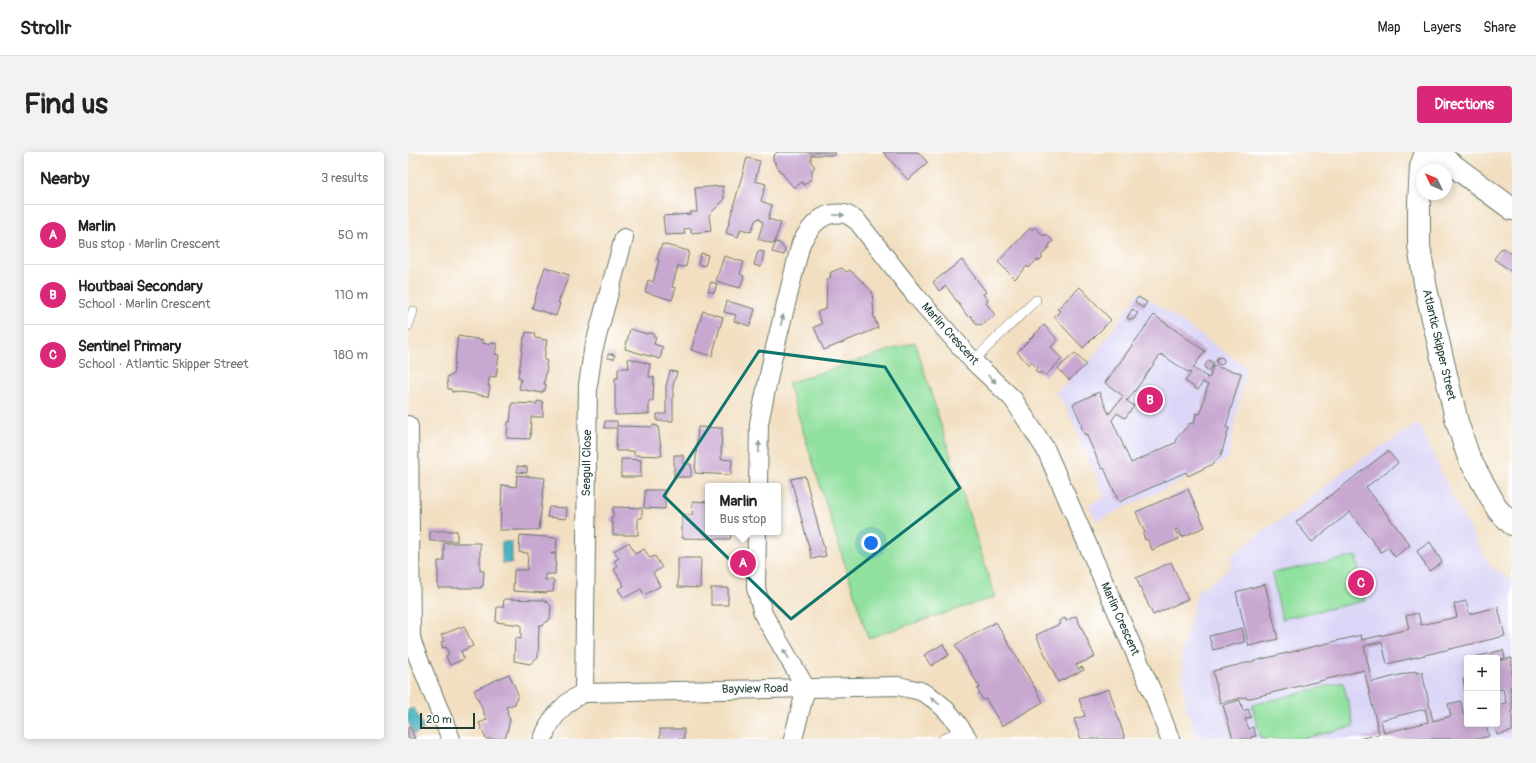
<!DOCTYPE html>
<meta charset="utf-8">
<style>
:root{--surface:#fff;--page:#f2f2f2;--text:#222;--muted:#767676;--line:#e0e0e0;--accent:#db2777}
body{margin:0;font-family:Pangolin,sans-serif;background:var(--page);color:var(--text)}
.controls{position:absolute;right:12px;bottom:12px;display:grid;overflow:hidden;border-radius:4px;box-shadow:0 2px 10px #0003}
.controls button{width:36px;height:36px;display:grid;place-items:center;padding:0;border:0;border-bottom:1px solid var(--line);background:var(--surface);color:var(--text);font:20px sans-serif}
.compass{position:absolute;left:1008px;top:12px;width:36px;height:36px;border-radius:50%;background:var(--surface);box-shadow:0 2px 10px #0003;rotate:314deg}
.scale{position:absolute;left:12px;bottom:10px;width:55px;box-sizing:border-box;padding-left:4px;border:2px solid #1f3d34;border-top:0;font-size:11px;line-height:14px;white-space:nowrap;color:#1f3d34;-webkit-text-stroke:3px #fff;paint-order:stroke}
.you{position:absolute;left:463px;top:391px;width:14px;height:14px;margin:-10px;border:3px solid #fff;border-radius:50%;background:#1a73e8;box-shadow:0 0 0 6px #1a73e833}
.badge{display:grid;place-items:center;width:26px;height:26px;border-radius:50%;background:var(--accent);color:#fff;font-size:13px;font-weight:700}
.pin{position:absolute;translate:-50% -50%;border:2px solid #fff;box-shadow:0 1px 4px #0006}
.popup{position:absolute;left:297px;top:331px;width:76px;height:52px;box-sizing:border-box;display:grid;place-content:center;border-radius:4px;background:var(--surface);filter:drop-shadow(0 1px 3px #0005);font-size:13px;white-space:nowrap;color:var(--muted)}
.popup b{font-size:15px;color:var(--text)}
.popup::after{content:'';position:absolute;left:50%;top:100%;margin-left:-8px;border:8px solid transparent;border-top-color:var(--surface)}
.list{margin:0;padding:0;list-style:none}
h2{display:flex;justify-content:space-between;align-items:center;height:52px;margin:0;padding:0 16px;font-size:17px}
h2 small{font-size:13px;font-weight:400;color:var(--muted)}
.list li{display:grid;grid-template-columns:26px 1fr auto;gap:12px;align-items:center;box-sizing:border-box;height:60px;padding:0 16px;border-top:1px solid var(--line)}
.list b{display:block;font-size:15px;white-space:nowrap}
.list p{margin:0;font-size:13px;white-space:nowrap;color:var(--muted)}
.list em{font-size:13px;font-style:normal;color:var(--muted)}
.map{position:relative;flex:none;width:1104px;height:587px;overflow:hidden;border-radius:4px}
header{display:flex;align-items:center;gap:24px;box-sizing:border-box;height:56px;padding:0 20px;background:var(--surface);border-bottom:1px solid var(--line)}
header strong{font-size:19px}
nav{display:flex;gap:22px;margin-inline-start:auto;font-size:14px}
.intro{display:flex;align-items:center;justify-content:space-between;box-sizing:border-box;height:96px;padding:0 24px}
h1{margin:0;font-size:28px}
.button{padding:10px 18px;border-radius:4px;background:var(--accent);color:#fff;font-size:14px;font-weight:700}
main{display:flex;gap:24px;padding:0 24px}
aside{flex:1;background:var(--surface);border-radius:4px;box-shadow:0 2px 10px #0003}
.map>svg:first-child{display:block}
</style>
<header>
<strong>Strollr</strong>
<nav><a>Map</a><a>Layers</a><a>Share</a></nav>
</header>
<div class="intro"><h1>Find us</h1><a class="button">Directions</a></div>
<main>
<aside>
<h2>Nearby<small>3 results</small></h2>
<ul class="list">
<li><span class="badge">A</span><div><b>Marlin</b><p>Bus stop · Marlin Crescent</p></div><em>50 m</em></li>
<li><span class="badge">B</span><div><b>Houtbaai Secondary</b><p>School · Marlin Crescent</p></div><em>110 m</em></li>
<li><span class="badge">C</span><div><b>Sentinel Primary</b><p>School · Atlantic Skipper Street</p></div><em>180 m</em></li>
</ul>
</aside>
<div class="map">
<svg width="1104" height="587" viewBox="0 0 1104 587">
<rect width="100%" height="100%" fill="#fff"/>
<filter id="ink" filterUnits="userSpaceOnUse"><feTurbulence type="fractalNoise" baseFrequency=".025" numOctaves="2"/><feDisplacementMap in="SourceGraphic" scale="8" xChannelSelector="R" yChannelSelector="G"/><feConvolveMatrix kernelMatrix="1 2 1 2 8 2 1 2 1" color-interpolation-filters="sRGB"/></filter>
<filter id="wash" filterUnits="userSpaceOnUse"><feTurbulence type="fractalNoise" baseFrequency=".012" numOctaves="4" result="noise"/><feDisplacementMap in="SourceGraphic" scale="16" xChannelSelector="R" yChannelSelector="G"/><feGaussianBlur stdDeviation="0.9" result="paint"/><feColorMatrix in="noise" values="0 0 0 0 0 0 0 0 0 0 0 0 0 0 0 0 0 1.4 0 .05"/><feComposite in="paint" operator="in"/></filter>
<g filter="url(#wash)">
<rect width="100%" height="100%" fill="#f2dfc1"/>
<!-- built -->
<g fill="#dbd6f7" fill-rule="evenodd">
<polygon points="731,140 838,215 820,307 688,369 681,353 697,345 658,255 647,241 685,206"/>
<path d="M1011,271L1051,358L1084,416L1104,428V587H789L778,555L773,505L790,439L794,434H798L811,425L823,414V404L857,378L882,362L938,317ZM1059,506H1089V572H1059Z"/>
</g>
<!-- green -->
<g fill="#90e09e" stroke="#588e69">
<polygon points="507,190 587,445 460,486 380,231"/>
<polygon points="948,404 957,449 874,467 864,421"/>
<polygon points="935,530 946,574 894,587 853,587 844,553"/>
</g>
<!-- water -->
<g fill="#47b4c3" stroke="#33787c">
<rect x="94" y="390" width="10" height="21"/>
<polygon points="6,556 16,577 6,582 0,569 0,558"/>
</g>
<g id="blocks">
<!-- building -->
<g fill="#c8a8d1" fill-rule="evenodd">
<polygon points="369,0 427,0 427,3 403,3 403,10 407,15 404,18 404,26 396,33 394,30 386,36 366,11 368,11 365,8 365,4"/>
<polygon points="475,0 510,0 520,11 500,28"/>
<polygon points="339,6 352,9 347,29 358,32 353,49 364,53 360,67 373,71 366,92 350,87 355,71 351,66 347,69 343,80 333,77 330,85 318,81"/>
<polygon points="315,34 316,48 301,63 303,79 283,81 283,76 276,77 277,82 257,83 255,64 283,62 282,60 289,60 287,36"/>
<polygon points="626,75 636,84 638,82 645,89 640,94 642,95 633,104 635,106 631,109 629,108 621,116 619,114 607,127 590,110 622,76 624,78"/>
<polygon points="368,90 372,91 377,98 376,103 364,100"/>
<polygon points="254,92 281,99 278,115 270,114 264,135 268,136 264,148 237,140 240,128 245,130 251,108 249,107"/>
<polygon points="1094,96 1104,102 1104,120 1086,107"/>
<polygon points="350,99 356,100 353,115 346,113"/>
<polygon points="293,101 300,103 297,114 290,112"/>
<polygon points="316,104 336,110 332,122 336,124 332,136 308,129"/>
<polygon points="554,108 578,140 575,142 580,149 578,151 587,163 573,174 572,172 569,173 562,163 560,165 538,134 531,139 525,130"/>
<polygon points="137,115 161,123 150,151 152,151 148,164 124,156"/>
<polygon points="434,116 438,120 442,118 464,139 466,162 465,162 470,176 416,198 406,175 414,172 409,160 418,157 419,128 422,126 423,120"/>
<polygon points="303,130 309,132 306,141 300,139"/>
<polygon points="672,135 703,168 675,196 646,165 652,159 649,157"/>
<polygon points="730,145 739,150 735,156 728,151 727,149"/>
<polygon points="319,149 347,157 342,174 326,169 328,163 316,160"/>
<polygon points="724,157 730,161 725,168 724,167 723,168 719,166"/>
<polygon points="295,159 315,165 304,204 283,198"/>
<path d="M746,163L797,199L785,216L799,225L798,226L802,225L805,214L833,221L818,275L821,276L813,303L805,312L780,324L778,320L711,350L696,316L694,317L678,282L677,283L673,274L674,273L665,252L691,240L701,262L715,244L697,231ZM753,202L781,221V220L783,221L777,229L790,238L795,230L800,233L792,262L788,261L786,272L782,271L768,287L769,290L723,311L704,268L709,261L717,266L726,254L718,248H720Z"/>
<polygon points="636,173 650,188 643,195 654,207 637,224 633,220 631,222 627,218 629,216 624,210 621,213 609,200"/>
<polygon points="222,177 239,182 240,181 246,182 245,184 248,185 246,192 255,195 252,207 217,197"/>
<polygon points="118,180 126,181 127,186 139,188 136,208 139,209 138,214 139,215 136,232 138,232 137,239 135,239 134,241 111,237 113,227 110,226 116,185 117,185"/>
<polygon points="50,184 75,188 75,191 82,193 83,191 89,192 87,202 91,203 88,225 82,224 80,234 82,234 80,245 79,244 46,239 46,240 44,240 43,237 40,237 39,225 45,223"/>
<polygon points="667,201 678,213 661,228 650,216"/>
<polygon points="200,202 207,203 206,207 200,206"/>
<circle cx="812" cy="209" r="4"/>
<polygon points="220,206 242,212 241,225 246,225 245,249 241,249 241,262 207,263 207,226 210,226 210,216 221,216"/>
<polygon points="801,208 806,211 801,219 796,215"/>
<polygon points="262,219 269,220 265,234 265,269 249,269 249,262 258,262 258,234"/>
<polygon points="129,249 135,250 135,265 123,265 122,287 99,286 100,270 102,270 104,251 129,252"/>
<polygon points="197,269 209,269 209,274 244,275 245,273 250,274 254,304 226,303 226,299 208,299 209,276 196,276"/>
<polygon points="290,275 314,276 313,307 324,308 323,323 287,321"/>
<polygon points="980,299 990,311 958,335 1002,393 987,405 980,395 973,400 942,360 904,390 888,370"/>
<polygon points="266,303 275,303 275,312 283,312 283,325 266,325"/>
<polygon points="213,307 233,308 233,325 213,325"/>
<polygon points="109,314 119,315 119,321 109,320"/>
<polygon points="109,323 137,326 131,378 92,378 94,333 108,335"/>
<polygon points="397,324 418,404 404,407 383,327"/>
<polygon points="780,337 797,375 774,385 770,377 767,378 771,387 744,398 739,387 737,388 735,382 737,381 728,360"/>
<polygon points="237,338 257,338 257,357 236,356"/>
<polygon points="285,349 300,350 300,380 323,380 322,387 274,386 274,363 284,363"/>
<polygon points="141,355 159,356 158,367 139,365"/>
<polygon points="205,355 234,356 234,366 230,366 230,383 205,383 205,371 203,371 203,365 205,365"/>
<rect x="22" y="379" width="27" height="10"/>
<polygon points="112,383 149,386 148,401 143,401 143,402 148,402 147,422 138,422 137,423 137,428 146,428 145,440 139,440 139,441 105,439 106,418 119,418 120,401 111,400"/>
<polygon points="221,390 227,402 236,397 242,406 247,404 254,416 245,421 252,434 236,443 233,437 216,446 210,437 216,434 206,417 210,415 206,409 211,406 206,399"/>
<polygon points="1022,390 1034,410 1021,419 1009,399"/>
<polygon points="36,391 72,391 72,419 76,419 75,434 73,434 73,436 30,436 30,409 36,409"/>
<polygon points="270,406 293,406 292,436 270,435"/>
<polygon points="763,410 780,447 745,463 728,426"/>
<polygon points="857,432 870,487 841,494 828,440"/>
<rect x="303" y="436" width="17" height="17"/>
<polygon points="96,447 135,448 138,449 143,454 142,467 135,473 131,473 130,505 122,512 106,509 107,486 113,487 113,473 88,470 89,455 95,455"/>
<path d="M1058,449L1061,462L1090,455L1097,484L979,512L974,490L956,494L964,530L1008,519V521L1014,520L1025,569L1043,564L1040,552L1053,549L1055,561L1059,560V572H1078L1081,584L1070,587H951L971,582L956,518L839,547L838,545L812,551L805,519L953,483L954,488L1001,477L998,464L1010,461L1013,473L1049,465L1046,452ZM1017,557L1020,570L976,581L973,568Z"/>
<polygon points="668,464 687,505 668,513 670,517 674,515 676,518 650,530 628,483 652,472 651,469 657,466 658,469"/>
<polygon points="588,470 635,550 594,574 578,547 575,548 569,537 572,536 547,493"/>
<polygon points="56,474 65,494 53,499 56,507 42,513 38,504 41,502 38,495 35,496 33,490 36,489 33,483"/>
<polygon points="834,476 837,490 805,498 801,484"/>
<polygon points="535,492 541,503 523,514 516,503"/>
<polygon points="1095,498 1097,506 1089,508 1089,506 1063,506"/>
<polygon points="1104,506 1104,535 1102,535 1104,545 1104,579 1089,583 1086,572 1089,572 1089,553 1098,551 1095,537 1089,538 1089,509"/>
<polygon points="101,522 110,542 107,552 98,555 100,560 99,561 102,568 98,584 91,587 78,587 71,571 79,568 66,538"/>
<polygon points="1059,526 1059,543 1058,543 1055,527"/>
<polygon points="701,537 717,587 673,587 666,567 677,564 671,547"/>
<polygon points="832,548 835,559 840,557 843,565 837,567 841,577 845,575 848,584 843,585 843,587 825,587 815,553"/>
<polygon points="2,575 7,587 0,587 0,576"/>
<rect x="252" y="577" width="24" height="10"/>
</g>
</g>
</g>
<g filter="url(#ink)">
<use href="#blocks" fill-opacity="0" stroke="#697665" stroke-width="1"/>
<g fill="none" stroke-linecap="round" stroke-linejoin="round">
<!-- service casing -->
<g stroke="#697665" stroke-width="10">
<g id="service">
<polyline points="0,174 5,159"/>
<polyline points="565,209 628,148"/>
<polyline points="535,587 554,577"/>
</g>
</g>
<!-- minor casing -->
<g stroke="#697665" stroke-width="20">
<g id="minor">
<polyline points="0,273 1,275 3,485 5,493 43,587"/>
<path d="M350,334L351,271L365,204L393,91C403,74 414,58 437,62C441,63 446,67 450,70L508,144L565,209L605,247L638,298L746,544L762,587"/>
<polyline points="349,380 348,436 355,462 398,536"/>
<polyline points="176,541 180,233 185,199 216,86"/>
<path d="M135,587C141,568 158,548 176,541L491,534C498,536 505,537 512,539C533,548 548,568 560,587"/>
<polyline points="385,587 398,536"/>
</g>
</g>
<!-- tertiary casing -->
<g stroke="#697665" stroke-width="24">
<g id="tertiary">
<polyline points="1018,0 1013,15 1011,50 1011,94 1018,137 1049,270 1061,306 1090,358 1104,372"/>
<polyline points="1027,0 1104,57"/>
</g>
</g>
<!-- service -->
<use href="#service" stroke="#fff" stroke-width="9"/>
<!-- minor -->
<use href="#minor" stroke="#fff" stroke-width="18"/>
<!-- tertiary -->
<use href="#tertiary" stroke="#fff" stroke-width="22"/>
</g>
<!-- one-way arrows -->
<defs><path id="oneway-solid" d="M-6-.8H1V-3.2L6.5 0L1 3.2V.8H-6Z"/></defs>
<g fill="#8f9e9a">
<use href="#oneway-solid" transform="translate(431 63)"/>
<use href="#oneway-solid" transform="translate(374 168) rotate(-76)"/>
<use href="#oneway-solid" transform="translate(584 227) rotate(43)"/>
<use href="#oneway-solid" transform="translate(351 295) rotate(-89)"/>
<use href="#oneway-solid" transform="translate(378 502) rotate(-121)"/>
<use href="#oneway-solid" transform="translate(527 549) rotate(-143)"/>
</g>
</g>
<!-- marked area -->
<path fill="none" stroke="#0f766e" stroke-width="3" stroke-linejoin="round" d="M351,199L477,215L552,336L383,467L256,344Z"/>
<g text-anchor="middle" dominant-baseline="central" stroke-width="3" stroke-linejoin="round" paint-order="stroke">
<!-- street labels -->
<g font-size="12" fill="#1f3d34" stroke="#fff">
<text transform="translate(542 182) rotate(48)">Marlin Crescent</text>
<text transform="translate(1031 193) rotate(77)">Atlantic Skipper Street</text>
<text transform="translate(179 311) rotate(-89)">Seagull Close</text>
<text transform="translate(712 467) rotate(66)">Marlin Crescent</text>
<text transform="translate(347 537) rotate(-1)">Bayview Road</text>
</g>
</g>
</svg>
<div class="controls">
<button>+</button>
<button>−</button>
</div>
<svg class="compass" viewBox="-18 -18 36 36"><path d="M0-13l5 13h-10z" fill="#e53935"/><path d="M0 13l5-13h-10z" fill="#767676"/></svg>
<div class="scale">20 m</div>
<div class="you"></div>
<div class="pin badge" style="left:335px;top:411px">A</div>
<div class="popup"><b>Marlin</b>Bus stop</div>
<div class="pin badge" style="left:742px;top:248px">B</div>
<div class="pin badge" style="left:953px;top:431px">C</div>
</div>
</main>
